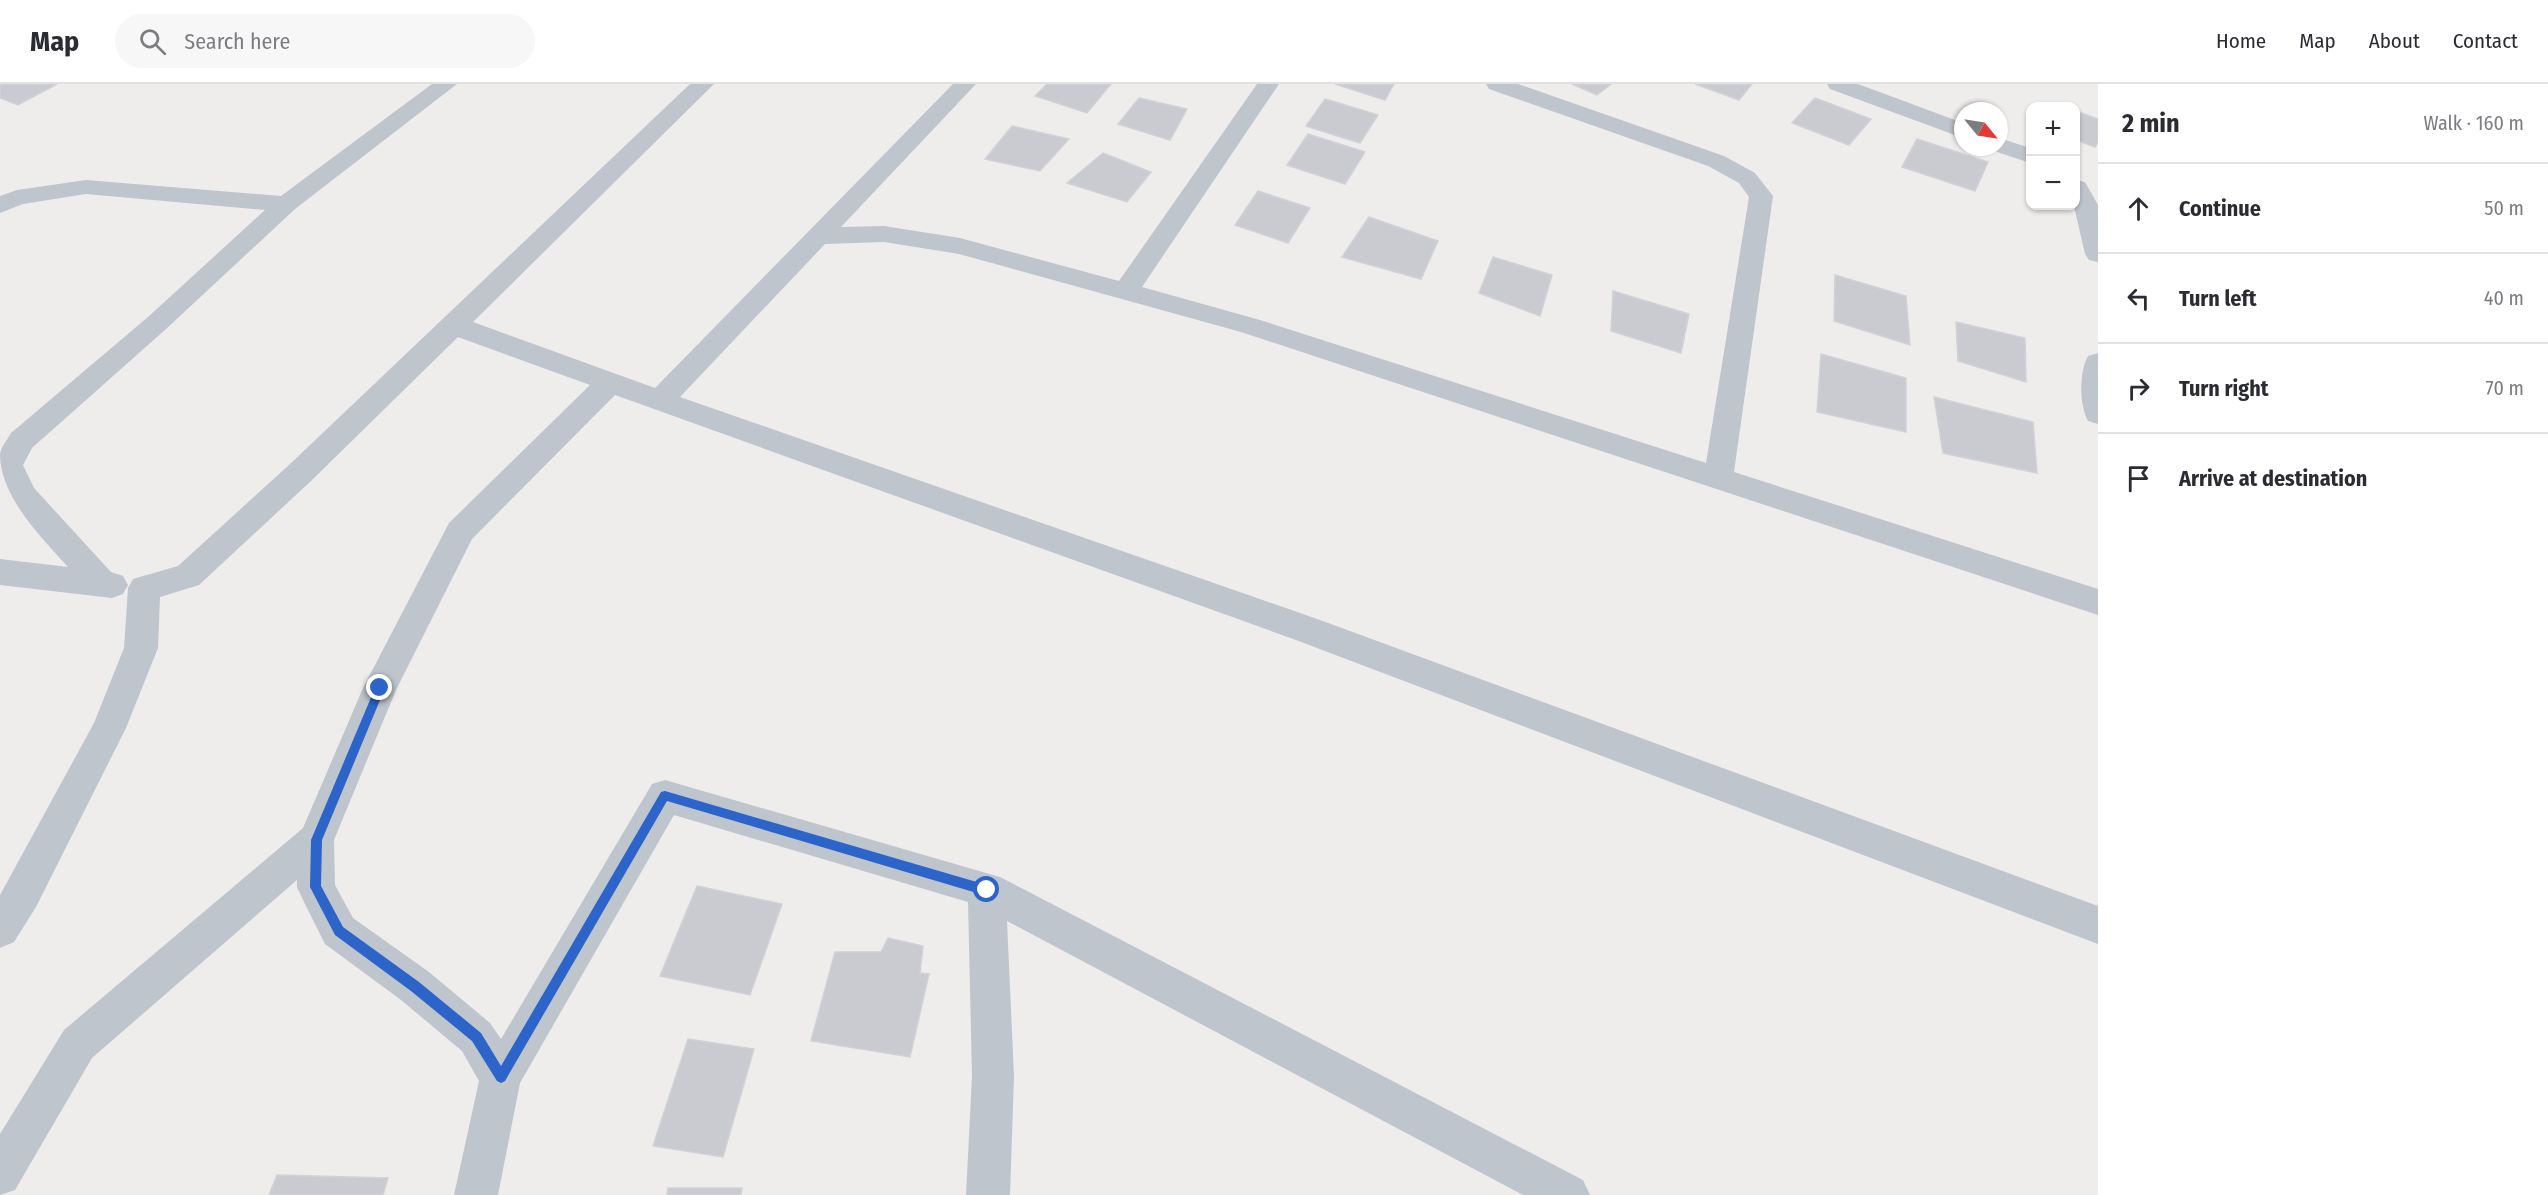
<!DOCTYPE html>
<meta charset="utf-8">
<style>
:root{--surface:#fff;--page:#f7f7f7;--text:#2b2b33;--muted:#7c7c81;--line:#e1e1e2}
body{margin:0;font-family:"Fira Sans Condensed",sans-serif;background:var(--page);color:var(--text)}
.controls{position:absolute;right:18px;top:18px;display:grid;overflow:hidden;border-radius:12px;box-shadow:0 2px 4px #0004}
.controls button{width:54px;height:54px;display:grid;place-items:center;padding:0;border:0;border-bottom:2px solid var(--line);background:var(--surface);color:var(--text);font:30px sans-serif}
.compass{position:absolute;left:1954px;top:18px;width:54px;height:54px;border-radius:50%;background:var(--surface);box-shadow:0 2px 4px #0004;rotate:120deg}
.stop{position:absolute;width:18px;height:18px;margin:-14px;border:4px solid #2c64c9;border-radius:50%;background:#fff}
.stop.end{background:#2c64c9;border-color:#fff;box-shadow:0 2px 6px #0008}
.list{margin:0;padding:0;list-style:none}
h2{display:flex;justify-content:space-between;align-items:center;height:78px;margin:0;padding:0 24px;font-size:26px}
h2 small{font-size:20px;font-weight:400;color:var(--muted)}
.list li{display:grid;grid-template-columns:39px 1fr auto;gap:18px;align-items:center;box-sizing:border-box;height:90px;padding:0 24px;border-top:2px solid var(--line)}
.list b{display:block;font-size:22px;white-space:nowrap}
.list em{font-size:20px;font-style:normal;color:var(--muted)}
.icon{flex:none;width:33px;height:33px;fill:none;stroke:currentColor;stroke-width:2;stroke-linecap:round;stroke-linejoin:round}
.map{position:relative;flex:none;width:2098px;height:1111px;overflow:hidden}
header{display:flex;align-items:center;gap:36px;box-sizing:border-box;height:84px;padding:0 30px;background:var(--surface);border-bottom:2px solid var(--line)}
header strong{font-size:28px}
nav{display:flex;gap:33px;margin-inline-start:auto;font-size:21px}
.search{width:420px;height:54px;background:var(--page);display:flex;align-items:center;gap:15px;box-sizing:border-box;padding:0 21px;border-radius:33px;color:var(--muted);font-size:22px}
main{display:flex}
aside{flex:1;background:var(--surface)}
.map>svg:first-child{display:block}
</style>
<header>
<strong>Map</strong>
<div class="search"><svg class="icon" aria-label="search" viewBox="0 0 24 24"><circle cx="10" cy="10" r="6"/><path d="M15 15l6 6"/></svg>Search here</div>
<nav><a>Home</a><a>Map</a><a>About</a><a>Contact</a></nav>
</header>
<main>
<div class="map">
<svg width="2098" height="1111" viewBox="0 0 2098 1111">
<rect width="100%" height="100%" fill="#efecec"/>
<!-- building -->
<g fill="#cacbd0" stroke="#d1d2d7" stroke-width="1.5">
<polygon points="0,0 57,0 18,21 0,14"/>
<polygon points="1047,0 1111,0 1087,29 1035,12"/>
<polygon points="1335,0 1394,0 1385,16"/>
<polygon points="1572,0 1611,0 1597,11"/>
<polygon points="1695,0 1752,0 1739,16"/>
<polygon points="1139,14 1187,25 1170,56 1118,40"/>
<polygon points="1815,14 1871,35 1849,61 1792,39"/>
<polygon points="1325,15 1378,31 1360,59 1306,42"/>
<polygon points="2076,27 2098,35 2098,58 2095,63 2076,56"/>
<polygon points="1012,42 1069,55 1040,87 985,75"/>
<polygon points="1308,50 1365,68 1345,100 1287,81"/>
<polygon points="1917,55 1988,78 1975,107 1902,83"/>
<polygon points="1103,69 1151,88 1127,118 1067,99"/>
<polygon points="1258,107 1310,124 1288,159 1235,141"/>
<polygon points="1369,133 1438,157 1421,195 1342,173"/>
<polygon points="1493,173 1552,191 1540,232 1479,209"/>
<polygon points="1835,191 1906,212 1910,261 1834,237"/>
<polygon points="1613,207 1689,230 1681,269 1611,247"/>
<polygon points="1956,238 2025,254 2026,298 1958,277"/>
<polygon points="1821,270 1906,294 1906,348 1817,328"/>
<polygon points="1934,313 2033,338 2037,389 1943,369"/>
<polygon points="697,802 782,820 750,911 660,892"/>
<polygon points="888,854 923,862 920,889 929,890 910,973 811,957 835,868 881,868"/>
<polygon points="688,955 754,965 723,1073 653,1062"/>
<polygon points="277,1091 388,1094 383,1111 269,1111"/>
<polygon points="668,1104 742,1104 741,1111 667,1111"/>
</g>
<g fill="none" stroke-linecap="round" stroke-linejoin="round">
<!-- street -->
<g fill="#bfc5cd" fill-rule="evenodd">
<path d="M432,0H457L295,125L166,245L32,364L23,381L34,404L111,488L123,492L128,501L123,510L112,514L0,501V475L68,483C42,454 0,413 0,370C1,363 7,356 11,349L148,233L265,126L86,110L23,120L0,129V112L17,106L86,96L281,112Z"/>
<polygon points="690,0 714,0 473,238 655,304 953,0 976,0 841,143 884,142 960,154 1119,197 1257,0 1279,0 1142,203 1260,236 1706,379 1749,113 1739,99 1708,82 1489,5 1486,0 1518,0 1724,72 1755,89 1773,112 1734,388 2098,505 2098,531 1241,248 959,170 884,158 825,160 680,313 1320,536 2098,822 2098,860 1296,556 615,311 472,455 396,606 334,756 335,801 353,834 429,888 490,939 501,955 652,700 665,696 1000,793 1583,1096 1590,1111 1523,1111 1007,837 1014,992 1010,1111 966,1111 972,992 968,818 674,731 520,999 498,1111 454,1111 479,997 462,967 401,916 325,860 303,816 297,803 297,796 92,974 15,1106 0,1111 0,1050 64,946 303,744 363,604 449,439 590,301 458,253 311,397 199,501 160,513 158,564 126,644 36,823 14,858 0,864 0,811 94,639 124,564 128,504 133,495 178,482 289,381"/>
<polygon points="1827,0 1858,0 1963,39 1963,54 1830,5"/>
<polygon points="1999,54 2030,64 2030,79 1991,66 1989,63 1999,63"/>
<polygon points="2076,96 2085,98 2098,121 2098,178 2089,176 2085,170 2074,122 2076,122"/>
<path d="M2098,269V340L2088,337C2079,321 2079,288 2088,272Z"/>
</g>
</g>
<!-- route -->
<polygon fill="#2c64c9" points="380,599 385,604 322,756 321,802 343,843 419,898 481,949 501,982 661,708 665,707 987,801 993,806 987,812 667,717 505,997 501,999 497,997 472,957 411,907 335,851 310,803 311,756 375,604"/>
</svg>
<div class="controls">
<button>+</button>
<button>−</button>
</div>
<svg class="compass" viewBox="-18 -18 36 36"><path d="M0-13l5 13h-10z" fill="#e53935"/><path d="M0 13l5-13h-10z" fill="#7c7c81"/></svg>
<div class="stop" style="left:987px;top:806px"></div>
<div class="stop end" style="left:380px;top:604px"></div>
</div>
<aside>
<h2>2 min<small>Walk · 160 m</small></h2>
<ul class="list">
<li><svg class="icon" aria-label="ahead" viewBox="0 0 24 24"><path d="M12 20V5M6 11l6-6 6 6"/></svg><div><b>Continue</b></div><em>50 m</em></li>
<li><svg class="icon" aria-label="left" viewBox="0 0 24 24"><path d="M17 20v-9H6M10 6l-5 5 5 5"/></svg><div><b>Turn left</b></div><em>40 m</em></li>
<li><svg class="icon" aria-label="right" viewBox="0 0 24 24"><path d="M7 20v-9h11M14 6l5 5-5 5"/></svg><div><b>Turn right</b></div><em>70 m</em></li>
<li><svg class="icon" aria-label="arrive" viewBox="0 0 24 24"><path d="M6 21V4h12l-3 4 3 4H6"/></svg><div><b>Arrive at destination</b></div></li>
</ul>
</aside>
</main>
